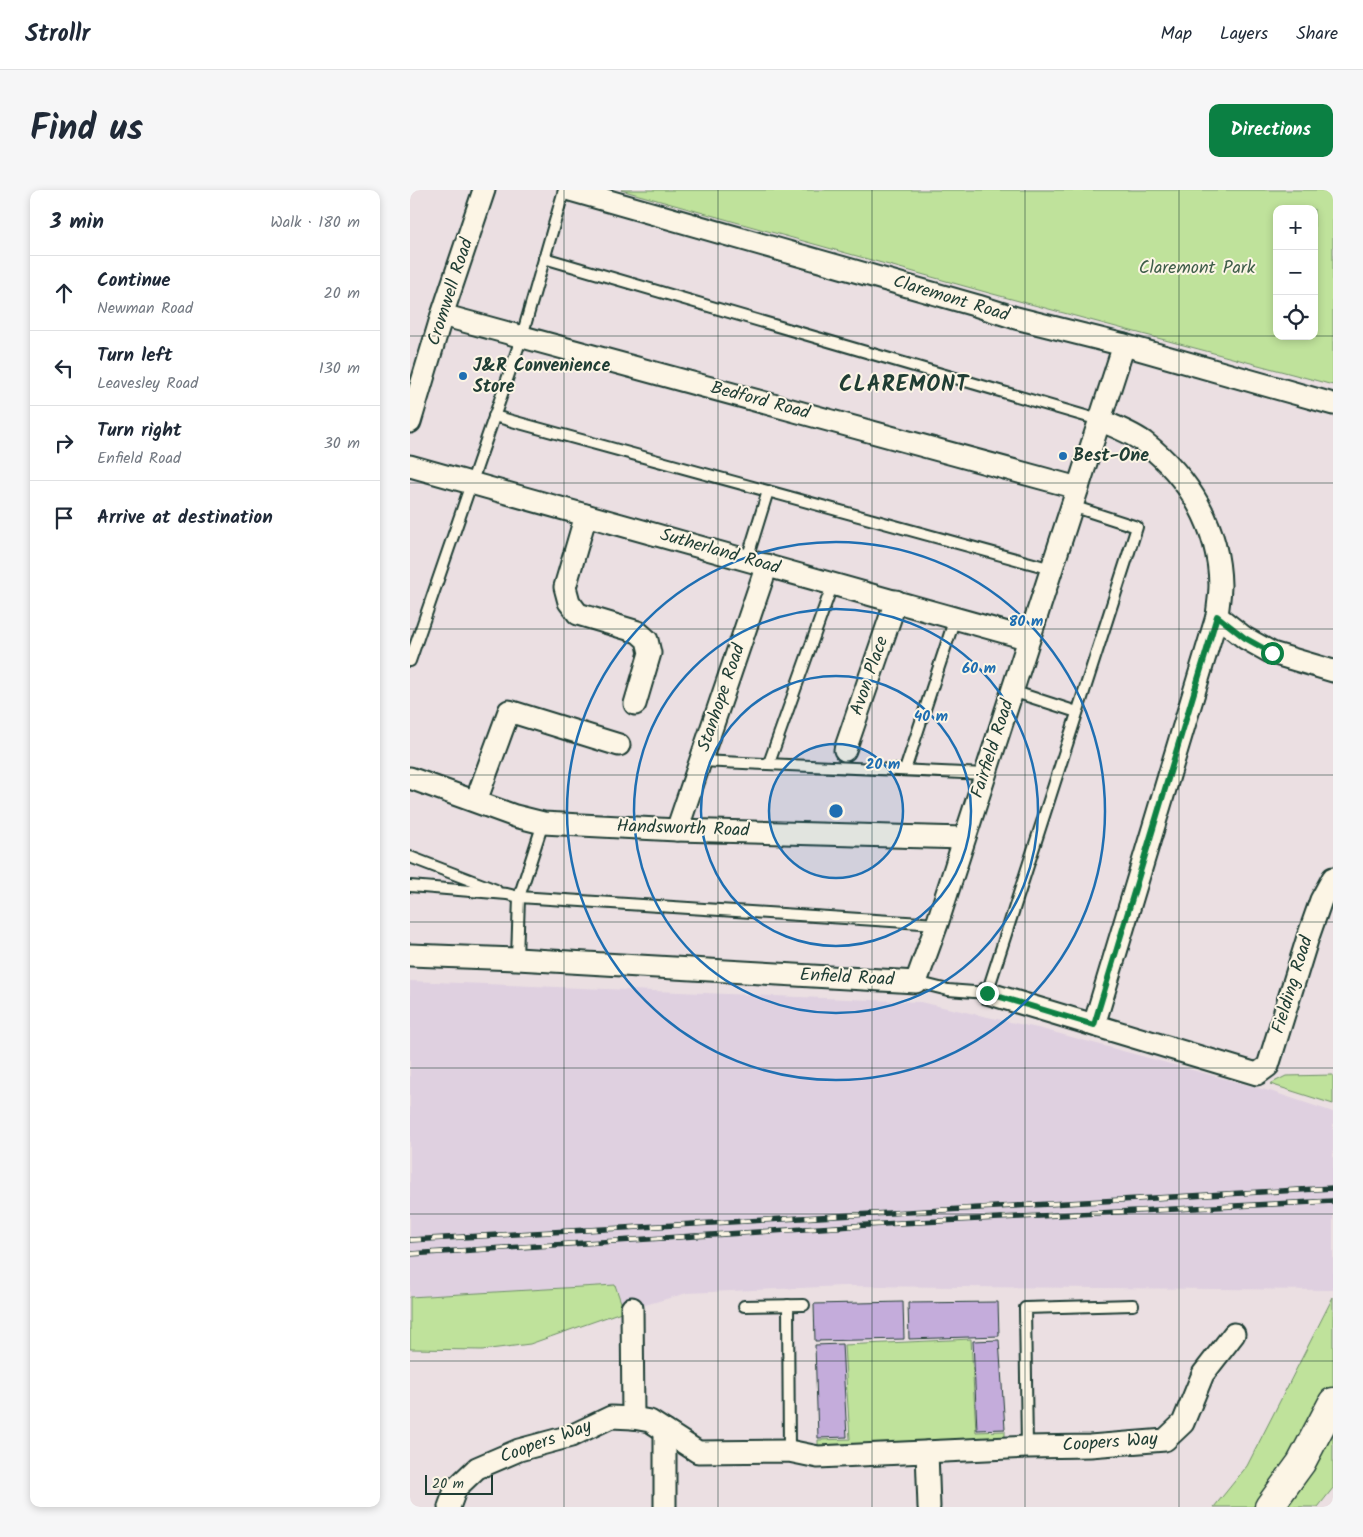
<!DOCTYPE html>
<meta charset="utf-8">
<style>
:root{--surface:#fff;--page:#f6f6f7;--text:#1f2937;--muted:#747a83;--line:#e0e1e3;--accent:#0b8043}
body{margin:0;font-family:Kalam,sans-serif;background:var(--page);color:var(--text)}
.controls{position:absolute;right:15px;top:15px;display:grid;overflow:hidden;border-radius:10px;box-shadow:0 2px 8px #0003}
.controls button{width:45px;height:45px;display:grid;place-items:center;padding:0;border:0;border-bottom:1px solid var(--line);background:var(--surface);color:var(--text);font:25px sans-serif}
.scale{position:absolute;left:15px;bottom:12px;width:68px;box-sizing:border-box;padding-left:5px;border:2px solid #1f3d34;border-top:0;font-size:14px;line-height:18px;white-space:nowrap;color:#1f3d34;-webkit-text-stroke:4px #fcf5e5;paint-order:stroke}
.stop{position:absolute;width:15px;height:15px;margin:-11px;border:4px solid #0b8043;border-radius:50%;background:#fff}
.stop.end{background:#0b8043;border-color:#fff;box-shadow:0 1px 5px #0008}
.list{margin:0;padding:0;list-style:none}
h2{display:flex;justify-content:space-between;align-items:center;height:65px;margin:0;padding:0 20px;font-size:21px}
h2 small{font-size:16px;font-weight:400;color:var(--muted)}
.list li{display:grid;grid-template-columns:32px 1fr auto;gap:15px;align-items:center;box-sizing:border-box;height:75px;padding:0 20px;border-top:1px solid var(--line)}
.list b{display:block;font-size:19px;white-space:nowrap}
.list p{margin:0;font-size:16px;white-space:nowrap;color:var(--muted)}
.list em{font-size:16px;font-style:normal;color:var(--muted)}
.icon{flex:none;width:28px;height:28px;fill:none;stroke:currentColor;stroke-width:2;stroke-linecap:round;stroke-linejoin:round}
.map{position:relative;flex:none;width:923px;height:1317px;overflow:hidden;border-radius:10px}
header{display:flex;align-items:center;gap:30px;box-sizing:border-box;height:70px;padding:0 25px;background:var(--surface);border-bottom:1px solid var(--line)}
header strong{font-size:24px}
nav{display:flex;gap:28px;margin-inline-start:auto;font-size:18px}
.intro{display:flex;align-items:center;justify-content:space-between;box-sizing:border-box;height:120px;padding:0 30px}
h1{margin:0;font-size:35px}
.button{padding:12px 22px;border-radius:10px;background:var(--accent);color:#fff;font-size:18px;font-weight:700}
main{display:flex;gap:30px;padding:0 30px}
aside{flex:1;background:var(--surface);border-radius:10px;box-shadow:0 2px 8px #0003}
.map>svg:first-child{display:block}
</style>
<header>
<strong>Strollr</strong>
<nav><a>Map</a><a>Layers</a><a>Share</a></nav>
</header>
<div class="intro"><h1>Find us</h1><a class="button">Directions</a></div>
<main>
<aside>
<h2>3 min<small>Walk · 180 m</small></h2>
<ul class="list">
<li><svg class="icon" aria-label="ahead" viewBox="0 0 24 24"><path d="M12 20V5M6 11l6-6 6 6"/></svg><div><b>Continue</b><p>Newman Road</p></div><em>20 m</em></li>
<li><svg class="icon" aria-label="left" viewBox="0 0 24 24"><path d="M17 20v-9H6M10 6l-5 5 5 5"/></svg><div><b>Turn left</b><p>Leavesley Road</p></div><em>130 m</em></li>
<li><svg class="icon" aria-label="right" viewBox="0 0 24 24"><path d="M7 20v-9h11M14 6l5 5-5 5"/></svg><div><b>Turn right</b><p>Enfield Road</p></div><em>30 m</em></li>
<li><svg class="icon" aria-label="arrive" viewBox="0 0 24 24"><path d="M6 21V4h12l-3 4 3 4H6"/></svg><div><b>Arrive at destination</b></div></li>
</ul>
</aside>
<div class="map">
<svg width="923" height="1317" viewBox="0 0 923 1317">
<rect width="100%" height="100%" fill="#ebdfe2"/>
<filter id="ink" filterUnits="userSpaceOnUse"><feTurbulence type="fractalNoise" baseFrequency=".02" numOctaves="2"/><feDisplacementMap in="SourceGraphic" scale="10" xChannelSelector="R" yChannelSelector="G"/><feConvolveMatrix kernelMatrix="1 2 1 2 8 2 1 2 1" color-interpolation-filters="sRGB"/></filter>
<g filter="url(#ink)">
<!-- built -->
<polygon fill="#dfd0e0" points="0,791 510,812 632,839 863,902 923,922 923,1100 433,1096 277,1103 214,1121 205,1095 0,1107"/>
<!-- green -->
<g fill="#bfe29b" stroke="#6f9068" fill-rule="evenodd">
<path d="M211,0H923V195L579,103ZM867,19H904V146H867Z"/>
<polygon points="923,885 923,914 860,894 876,886"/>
<polygon points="205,1095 214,1121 120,1154 72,1160 0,1159 0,1107"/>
<polygon points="923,1107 923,1298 908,1317 804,1317 837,1276"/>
<polygon points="561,1149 566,1242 595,1241 595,1252 408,1260 408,1250 440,1249 434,1155"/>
</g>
<!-- building -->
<g fill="#c4acdb" stroke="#1f3d34">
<polygon points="493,1112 494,1149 405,1151 404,1114"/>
<polygon points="588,1112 589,1146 499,1149 498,1113"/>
<polygon points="589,1150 595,1239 567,1240 563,1151"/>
<polygon points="432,1154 437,1247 408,1248 405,1155"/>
</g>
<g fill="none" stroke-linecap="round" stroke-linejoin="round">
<!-- lane casing -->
<g stroke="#1f3d34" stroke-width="14">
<g id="lane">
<polyline points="134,68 689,230"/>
<polyline points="84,226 642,379"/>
<polyline points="337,369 358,301"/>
<polyline points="0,471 112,146 154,0"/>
<polyline points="602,501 667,522"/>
<polyline points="291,571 575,584"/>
<polyline points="359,573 423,393"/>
<polyline points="495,580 545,428"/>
<polyline points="0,667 86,700"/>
<polyline points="0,696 97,704 109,707 527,734"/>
<polyline points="107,769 109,707 133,633"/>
<polyline points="506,792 538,800 577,803 727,337 662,316"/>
<polyline points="378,1115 379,1261"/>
<polyline points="334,1116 394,1115"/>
<polyline points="617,1257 615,1118 723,1115"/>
</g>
</g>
<!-- street casing -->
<g stroke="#1f3d34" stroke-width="25">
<g id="street">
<polyline points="160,0 568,116 606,128 714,155 923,214"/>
<polyline points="32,125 668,298"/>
<polyline points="0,232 32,125 74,0"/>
<polyline points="0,276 619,449"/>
<polyline points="176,325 155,397 159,412 168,424 228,442 237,450 240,463 225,514"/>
<polyline points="807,426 835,448 862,463 923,481"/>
<polyline points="435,560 486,411"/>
<polyline points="0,588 105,626 133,633 267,640 554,648"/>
<polyline points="66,611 99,521 209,555"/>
<polyline points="267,640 357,375"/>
<polyline points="0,765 107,769 506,792 527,734 714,155"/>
<polyline points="577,803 847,884 858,876 898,747 911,710 923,688"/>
<path d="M684,835L807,426C808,416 810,405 810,395C809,337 779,287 734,252C720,242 704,236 689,230"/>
<polyline points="222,1118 223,1228"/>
<polyline points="255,1241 255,1317"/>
<polyline points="517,1262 519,1317"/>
<polyline points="39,1317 46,1298 67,1278 109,1260 161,1246 201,1227 223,1228 240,1231 288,1262 379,1261 408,1267 617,1257 680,1256 755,1250 773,1233 793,1184 824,1144"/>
</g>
</g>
<!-- secondary casing -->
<g stroke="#1f3d34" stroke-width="31">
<polyline id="secondary" points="859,1317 891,1273 923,1212"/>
</g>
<!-- lane -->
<use href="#lane" stroke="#fcf5e5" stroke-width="10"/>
<!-- street -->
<use href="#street" stroke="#fcf5e5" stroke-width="21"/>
<!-- secondary -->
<use href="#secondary" stroke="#fcf5e5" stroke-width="28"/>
<!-- rail casing -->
<g stroke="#1f3d34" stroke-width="5.5">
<g id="rail">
<polyline points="0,1050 923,998"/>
<polyline points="0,1064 490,1033 923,1011"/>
</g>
</g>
<!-- rail -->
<use href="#rail" stroke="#fcf5e5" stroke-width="4" stroke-dasharray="11" stroke-linecap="butt"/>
</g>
</g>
<g fill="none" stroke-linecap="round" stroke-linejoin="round" filter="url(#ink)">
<!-- route -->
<polyline stroke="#0b8043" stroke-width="6" points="577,803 684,835 807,426 835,448 862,463"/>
</g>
<!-- grid -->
<path fill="none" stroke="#1f3d34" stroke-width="1" stroke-opacity="0.55" d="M154,0V1317M308,0V1317M462,0V1317M615,0V1317M769,0V1317M0,146H923M0,293H923M0,439H923M0,585H923M0,732H923M0,878H923M0,1024H923M0,1171H923"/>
<!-- distance rings -->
<circle cx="426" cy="621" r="67" fill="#1f6fb2" fill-opacity=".12"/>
<g fill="none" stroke="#1f6fb2" stroke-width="2.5">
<circle cx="426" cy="621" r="67"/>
<circle cx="426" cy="621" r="135"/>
<circle cx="426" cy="621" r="202"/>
<circle cx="426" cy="621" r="269"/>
</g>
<!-- markers -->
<g fill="#1f6fb2" stroke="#fcf5e5" stroke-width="2">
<circle cx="53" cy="186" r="5"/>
<circle cx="653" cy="266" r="5"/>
</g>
<g text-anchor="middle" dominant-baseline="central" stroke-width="4" stroke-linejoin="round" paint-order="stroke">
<!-- park labels -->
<g font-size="18" fill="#3f5e49" stroke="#fcf5e5">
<text x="787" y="78">Claremont Park</text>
</g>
<!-- street labels -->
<g font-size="18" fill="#1f3d34" stroke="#fcf5e5">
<text transform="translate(41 102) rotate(-72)">Cromwell Road</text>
<text transform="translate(541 109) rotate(17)">Claremont Road</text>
<text transform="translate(350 211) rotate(15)">Bedford Road</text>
<text transform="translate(310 362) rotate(16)">Sutherland Road</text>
<text transform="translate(460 486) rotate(-71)">Avon Place</text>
<text transform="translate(312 508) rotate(-71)">Stanhope Road</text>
<text transform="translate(583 559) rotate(-72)">Fairfield Road</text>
<text transform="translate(273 639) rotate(2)">Handsworth Road</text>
<text transform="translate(437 788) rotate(3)">Enfield Road</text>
<text transform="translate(883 795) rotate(-73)">Fielding Road</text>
<text transform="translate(136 1252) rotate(-20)">Coopers Way</text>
<text transform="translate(700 1253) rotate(-4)">Coopers Way</text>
</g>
<!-- poi labels -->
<g font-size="18" font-weight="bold" fill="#1f3d34" stroke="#fcf5e5" text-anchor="start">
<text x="63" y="176">J&amp;R Convenience<tspan x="63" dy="21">Store</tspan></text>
<text x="663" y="266">Best-One</text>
</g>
<!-- district labels -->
<g font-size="22" font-weight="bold" letter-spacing="1" fill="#1f3d34" stroke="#fcf5e5">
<text x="494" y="195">CLAREMONT</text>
</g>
</g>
<circle cx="426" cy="621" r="8" fill="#1f6fb2" stroke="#fcf5e5" stroke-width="2.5"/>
<g font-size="15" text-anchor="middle" font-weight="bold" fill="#1f6fb2" stroke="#fcf5e5" stroke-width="4" stroke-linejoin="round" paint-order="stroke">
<text x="616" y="436">80 m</text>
<text x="569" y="483">60 m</text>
<text x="521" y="531">40 m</text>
<text x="473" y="579">20 m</text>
</g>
</svg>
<div class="controls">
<button>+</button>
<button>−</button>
<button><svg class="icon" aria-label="locate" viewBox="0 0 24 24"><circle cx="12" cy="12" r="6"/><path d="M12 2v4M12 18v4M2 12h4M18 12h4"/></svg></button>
</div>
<div class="scale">20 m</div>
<div class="stop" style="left:862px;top:463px"></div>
<div class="stop end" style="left:577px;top:803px"></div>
</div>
</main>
